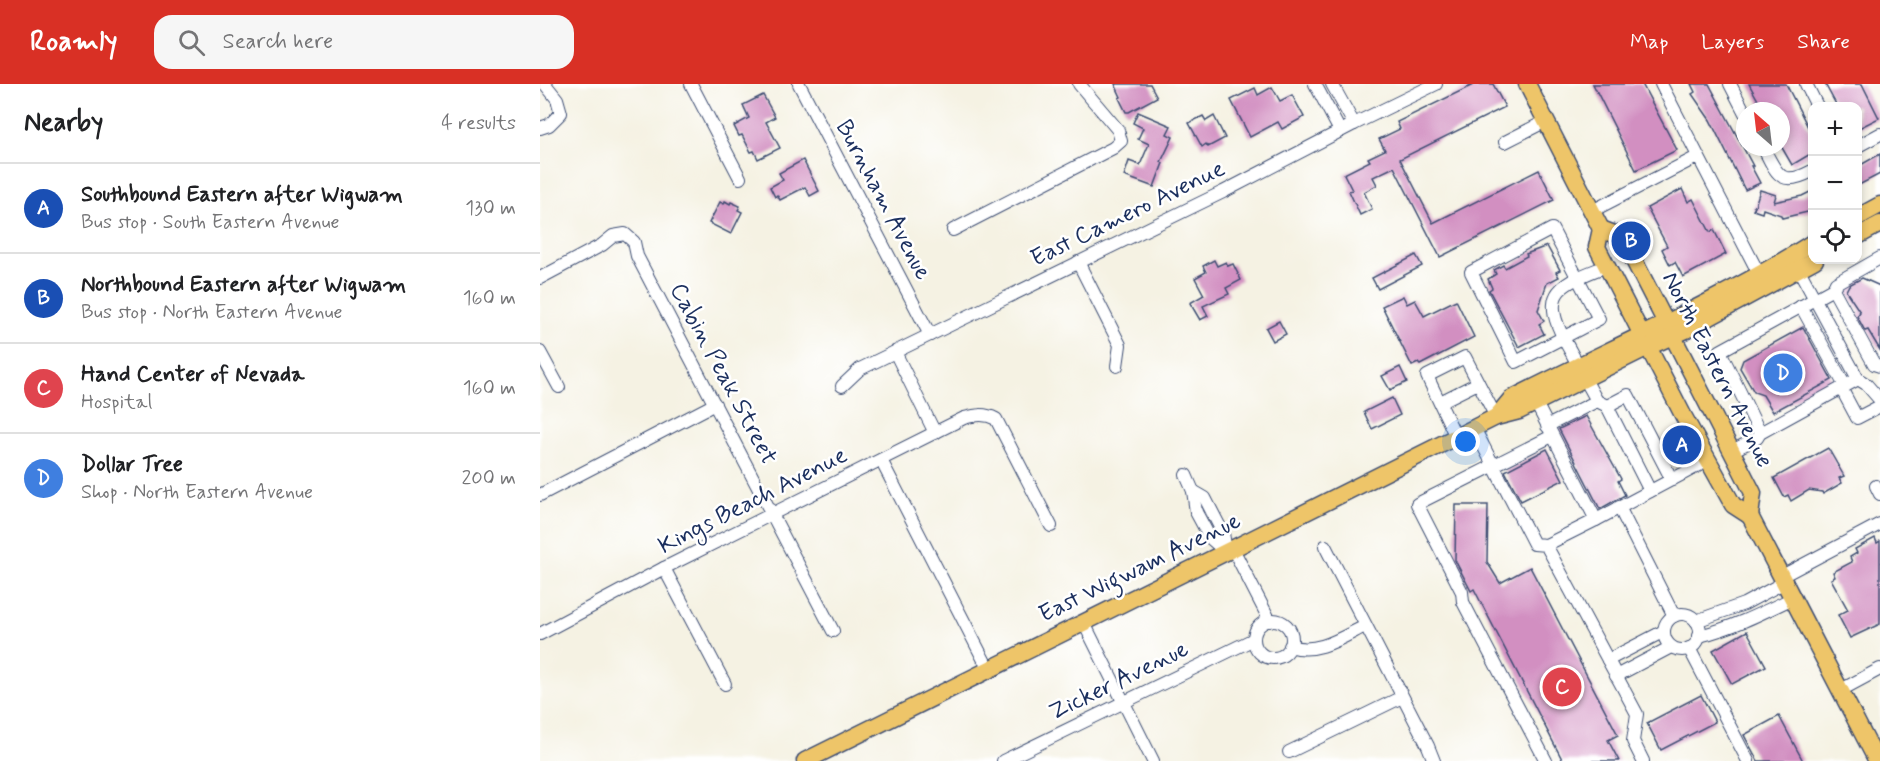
<!DOCTYPE html>
<meta charset="utf-8">
<style>
:root{--surface:#fff;--page:#f6f6f6;--text:#202124;--muted:#757577;--line:#e0e0e0;--accent:#d93025}
body{margin:0;font-family:Mynerve,sans-serif;background:var(--page);color:var(--text)}
.controls{position:absolute;right:18px;top:18px;display:grid;overflow:hidden;border-radius:12px;box-shadow:0 3px 9px #0003}
.controls button{width:54px;height:54px;display:grid;place-items:center;padding:0;border:0;border-bottom:2px solid var(--line);background:var(--surface);color:var(--text);font:30px sans-serif}
.compass{position:absolute;left:1196px;top:18px;width:54px;height:54px;border-radius:50%;background:var(--surface);box-shadow:0 3px 9px #0003;rotate:332deg}
.you{position:absolute;left:926px;top:358px;width:21px;height:21px;margin:-15px;border:4px solid #fff;border-radius:50%;background:#1a73e8;box-shadow:0 0 0 9px #1a73e833}
.badge{display:grid;place-items:center;width:39px;height:39px;border-radius:50%;background:var(--accent);color:#fff;font-size:20px;font-weight:700}
.pin{position:absolute;translate:-50% -50%;border:3px solid #fff;box-shadow:0 2px 6px #0006}
.list{margin:0;padding:0;list-style:none}
h2{display:flex;justify-content:space-between;align-items:center;height:78px;margin:0;padding:0 24px;font-size:26px}
h2 small{font-size:20px;font-weight:400;color:var(--muted)}
.list li{display:grid;grid-template-columns:39px 1fr auto;gap:18px;align-items:center;box-sizing:border-box;height:90px;padding:0 24px;border-top:2px solid var(--line)}
.list b{display:block;font-size:22px;white-space:nowrap}
.list p{margin:0;font-size:20px;white-space:nowrap;color:var(--muted)}
.list em{font-size:20px;font-style:normal;color:var(--muted)}
.icon{flex:none;width:33px;height:33px;fill:none;stroke:currentColor;stroke-width:2;stroke-linecap:round;stroke-linejoin:round}
.map{position:relative;flex:none;width:1340px;height:677px;overflow:hidden}
header{display:flex;align-items:center;gap:36px;box-sizing:border-box;height:84px;padding:0 30px;background:var(--accent);color:#fff}
header strong{font-size:28px}
nav{display:flex;gap:33px;margin-inline-start:auto;font-size:21px}
.search{width:420px;height:54px;background:var(--page);display:flex;align-items:center;gap:15px;box-sizing:border-box;padding:0 21px;border-radius:18px;color:var(--muted);font-size:22px}
main{display:flex}
aside{flex:1;background:var(--surface)}
.map>svg:first-child{display:block}
</style>
<header>
<strong>Roamly</strong>
<div class="search"><svg class="icon" aria-label="search" viewBox="0 0 24 24"><circle cx="10" cy="10" r="6"/><path d="M15 15l6 6"/></svg>Search here</div>
<nav><a>Map</a><a>Layers</a><a>Share</a></nav>
</header>
<main>
<aside>
<h2>Nearby<small>4 results</small></h2>
<ul class="list">
<li><span class="badge" style="background:#1a4fb4">A</span><div><b>Southbound Eastern after Wigwam</b><p>Bus stop · South Eastern Avenue</p></div><em>130 m</em></li>
<li><span class="badge" style="background:#1a4fb4">B</span><div><b>Northbound Eastern after Wigwam</b><p>Bus stop · North Eastern Avenue</p></div><em>160 m</em></li>
<li><span class="badge" style="background:#e0444e">C</span><div><b>Hand Center of Nevada</b><p>Hospital</p></div><em>160 m</em></li>
<li><span class="badge" style="background:#3f7fe0">D</span><div><b>Dollar Tree</b><p>Shop · North Eastern Avenue</p></div><em>200 m</em></li>
</ul>
</aside>
<div class="map">
<svg width="1340" height="677" viewBox="0 0 1340 677">
<rect width="100%" height="100%" fill="#fff"/>
<filter id="ink" filterUnits="userSpaceOnUse"><feTurbulence type="fractalNoise" baseFrequency=".0167" numOctaves="2"/><feDisplacementMap in="SourceGraphic" scale="12" xChannelSelector="R" yChannelSelector="G"/><feConvolveMatrix kernelMatrix="1 2 1 2 8 2 1 2 1" color-interpolation-filters="sRGB"/></filter>
<filter id="wash" filterUnits="userSpaceOnUse"><feTurbulence type="fractalNoise" baseFrequency=".008" numOctaves="4" result="noise"/><feDisplacementMap in="SourceGraphic" scale="24" xChannelSelector="R" yChannelSelector="G"/><feGaussianBlur stdDeviation="1.35" result="paint"/><feColorMatrix in="noise" values="0 0 0 0 0 0 0 0 0 0 0 0 0 0 0 0 0 1.4 0 .05"/><feComposite in="paint" operator="in"/></filter>
<g filter="url(#wash)">
<rect width="100%" height="100%" fill="#f5f2e3"/>
<g id="blocks">
<!-- building -->
<g fill="#d28fc1">
<polygon points="575,0 610,0 617,13 589,28 586,28 579,14 581,13"/>
<polygon points="935,0 953,0 965,23 860,75 893,139 999,86 1014,116 900,173 854,83 833,93 837,101 824,108 832,125 820,131 809,107 812,106 804,90 830,77 828,74 845,66 839,55 860,45 857,38"/>
<polygon points="1053,0 1102,0 1137,66 1096,86"/>
<polygon points="1151,0 1169,0 1213,82 1211,82 1220,99 1205,106 1170,36 1152,10 1155,8"/>
<polygon points="1209,0 1246,0 1272,51 1272,69 1252,81 1241,62 1241,27 1224,27"/>
<polygon points="1285,0 1322,0 1339,34 1317,45 1317,22 1297,22"/>
<polygon points="732,3 740,17 752,11 764,33 742,45 738,38 710,53 691,16 715,4 718,11"/>
<polygon points="223,11 235,33 226,38 240,64 218,75 214,67 211,68 202,51 199,52 194,42 209,34 203,21"/>
<polygon points="598,28 631,42 627,50 633,53 621,78 623,79 614,103 584,92 589,77 600,81 609,60 598,55 603,44 593,39"/>
<polygon points="663,32 666,37 674,32 685,54 668,63 666,60 662,63 649,39"/>
<polygon points="1340,70 1340,90 1317,102 1317,83"/>
<polygon points="263,76 279,107 270,112 265,103 240,116 237,111 235,113 230,103 243,96 239,89"/>
<polygon points="1142,105 1148,118 1153,115 1170,148 1174,146 1186,170 1143,193 1135,178 1130,181 1122,165 1127,162 1107,124"/>
<polygon points="1220,106 1236,111 1234,118 1262,112 1272,107 1272,127 1242,134 1241,131 1223,125 1222,129 1213,126 1215,123 1213,122 1215,122"/>
<polygon points="185,117 190,120 191,118 200,122 198,126 202,128 191,150 169,139 180,118 184,120"/>
<polygon points="1007,162 1020,186 1016,188 1019,193 1007,199 998,226 1004,237 999,240 1004,250 979,263 949,206 952,204 948,195 956,190 954,186 963,181 965,184 987,172 986,170"/>
<polygon points="876,171 882,182 838,205 832,194"/>
<polygon points="674,176 677,182 686,178 688,182 693,180 701,196 686,204 689,210 663,222 668,232 660,236 650,219 664,211 655,194 666,188 663,182"/>
<polygon points="1322,194 1340,202 1340,266 1328,246 1325,247 1317,232 1320,228 1306,207 1309,201"/>
<polygon points="863,212 867,220 875,216 884,232 916,216 934,253 880,281 878,279 872,282 842,222"/>
<polygon points="739,237 746,250 733,257 726,244"/>
<polygon points="1263,243 1292,296 1233,328 1223,311 1214,308 1200,284 1203,276"/>
<polygon points="860,283 867,298 850,306 842,292"/>
<polygon points="852,314 860,331 832,345 824,328"/>
<polygon points="1046,332 1081,395 1078,397 1085,411 1060,425 1019,345"/>
<polygon points="1288,364 1304,392 1299,394 1302,399 1283,410 1282,408 1269,406 1251,417 1248,411 1244,413 1234,394"/>
<polygon points="1007,365 1023,396 981,417 965,387"/>
<polygon points="916,421 948,421 947,478 960,499 990,483 1078,651 1068,656 1079,677 1023,677 934,505 931,507 915,476"/>
<polygon points="1335,454 1337,459 1340,457 1340,540 1310,554 1298,531 1308,526 1291,495 1295,493 1293,488 1312,478 1310,473 1317,469 1315,465"/>
<polygon points="1207,547 1226,582 1192,600 1173,566"/>
<polygon points="1161,611 1175,638 1121,666 1107,639"/>
<polygon points="1239,632 1263,677 1218,677 1204,651"/>
</g>
</g>
</g>
<g filter="url(#ink)">
<use href="#blocks" fill-opacity="0" stroke="#3c4c72" stroke-width="1.5"/>
<g fill="none" stroke-linecap="round" stroke-linejoin="round">
<!-- minor casing -->
<g stroke="#3c4c72" stroke-width="14">
<g id="minor">
<polyline points="151,0 200,94"/>
<polyline points="259,0 390,251"/>
<polyline points="775,0 800,47"/>
<polyline points="792,0 814,40"/>
<polyline points="1121,0 1219,190"/>
<polyline points="1190,0 1205,29"/>
<polyline points="1266,0 1277,22"/>
<polyline points="0,44 9,41 21,29 17,15 5,0"/>
<polyline points="965,58 1006,37"/>
<polyline points="1318,62 1340,50"/>
<path d="M1223,63C1237,90 1240,104 1272,87"/>
<polyline points="1052,127 1157,73"/>
<polygon points="1012,145 1059,235 976,278 931,188"/>
<polyline points="413,146 573,64 581,57 578,46 539,0"/>
<polyline points="1340,174 1296,199 1293,205 1334,280 1340,282"/>
<polyline points="538,178 580,261 577,282"/>
<polyline points="0,194 62,161 73,152 85,150 94,158 97,172 293,547"/>
<polyline points="1261,222 1305,302"/>
<polyline points="0,268 19,303"/>
<polyline points="355,268 395,349"/>
<path d="M1038,281C1028,261 1001,224 1021,205C1032,194 1052,188 1066,182"/>
<polyline points="1045,295 1057,317 1067,322 1110,407"/>
<polyline points="1318,295 1326,300 1340,316"/>
<polyline points="302,302 320,285 683,108 814,40 896,0"/>
<polyline points="1301,304 1317,334 1340,322"/>
<polyline points="900,318 938,299"/>
<polyline points="996,319 1056,436 1006,461"/>
<polyline points="1067,322 1088,311 1132,396"/>
<polyline points="1007,342 1057,317"/>
<polyline points="934,344 994,460 1006,461 1097,630 1093,657 1103,677"/>
<polyline points="1220,349 1180,267 1293,205"/>
<polyline points="916,353 887,292 925,273 956,333"/>
<polyline points="1192,367 1217,354 1220,349 1318,295 1258,184"/>
<polyline points="341,376 449,586"/>
<polyline points="646,391 653,407 656,428 670,454 686,468"/>
<polyline points="1336,402 1340,410"/>
<polyline points="653,407 665,414 683,449 686,468"/>
<polyline points="0,411 175,320"/>
<polyline points="1079,423 1134,532"/>
<polyline points="1056,436 1167,377"/>
<polyline points="785,462 888,662 894,677"/>
<polyline points="693,465 730,537"/>
<polyline points="124,484 185,600"/>
<polyline points="1242,492 1340,440"/>
<circle cx="1142" cy="548" r="18"/>
<circle cx="733" cy="555" r="19"/>
<polyline points="1156,537 1204,520 1245,498"/>
<polyline points="544,539 613,677"/>
<path d="M0,550L124,484L424,334C436,331 444,329 456,335L511,442"/>
<path d="M1159,552C1192,544 1222,529 1253,514"/>
<path d="M750,562C777,571 801,554 825,542"/>
<polyline points="1149,564 1208,677"/>
<polyline points="1068,576 1124,547"/>
<polyline points="1076,592 1131,563"/>
<polyline points="1301,606 1340,585"/>
<polyline points="749,668 862,613"/>
<polyline points="463,677 714,555"/>
<polyline points="1006,677 923,518 922,508 877,420 1012,352"/>
</g>
</g>
<!-- major casing -->
<g stroke="#3c4c72" stroke-width="19">
<g id="major">
<polyline points="987,0 1061,145"/>
<polyline points="1318,133 1340,121"/>
<polyline points="1061,145 1082,153 1213,409 1210,432"/>
<polyline points="1061,145 1057,163 1144,333 1193,421 1210,432"/>
<polyline points="1318,152 1340,140"/>
<path d="M956,333L971,315C1071,264 1177,219 1272,159"/>
<polyline points="1210,432 1337,677"/>
<polyline points="265,677 686,468 956,333 979,327 1108,263 1146,246 1275,176"/>
</g>
</g>
<!-- minor -->
<use href="#minor" stroke="#fff" stroke-width="12"/>
<!-- major -->
<use href="#major" stroke="#eec569" stroke-width="16"/>
</g>
</g>
<g text-anchor="middle" dominant-baseline="central" stroke-width="5" stroke-linejoin="round" paint-order="stroke">
<!-- street labels -->
<g font-size="24" fill="#1b2f5e" stroke="#fff">
<text transform="translate(343 116) rotate(62)">Burnham Avenue</text>
<text transform="translate(588 130) rotate(-26)">East Camero Avenue</text>
<text transform="translate(1177 286) rotate(63)">North Eastern Avenue</text>
<text transform="translate(183 290) rotate(62)">Cabin Peak Street</text>
<text transform="translate(213 417) rotate(-27)">Kings Beach Avenue</text>
<text transform="translate(600 484) rotate(-26)">East Wigwam Avenue</text>
<text transform="translate(579 597) rotate(-26)">Zicker Avenue</text>
</g>
</g>
</svg>
<div class="controls">
<button>+</button>
<button>−</button>
<button><svg class="icon" aria-label="locate" viewBox="0 0 24 24"><circle cx="12" cy="12" r="6"/><path d="M12 2v4M12 18v4M2 12h4M18 12h4"/></svg></button>
</div>
<svg class="compass" viewBox="-18 -18 36 36"><path d="M0-13l5 13h-10z" fill="#e53935"/><path d="M0 13l5-13h-10z" fill="#757577"/></svg>
<div class="you"></div>
<div class="pin badge" style="left:1142px;top:361px;background:#1a4fb4">A</div>
<div class="pin badge" style="left:1091px;top:157px;background:#1a4fb4">B</div>
<div class="pin badge" style="left:1022px;top:603px;background:#e0444e">C</div>
<div class="pin badge" style="left:1243px;top:289px;background:#3f7fe0">D</div>
</div>
</main>
